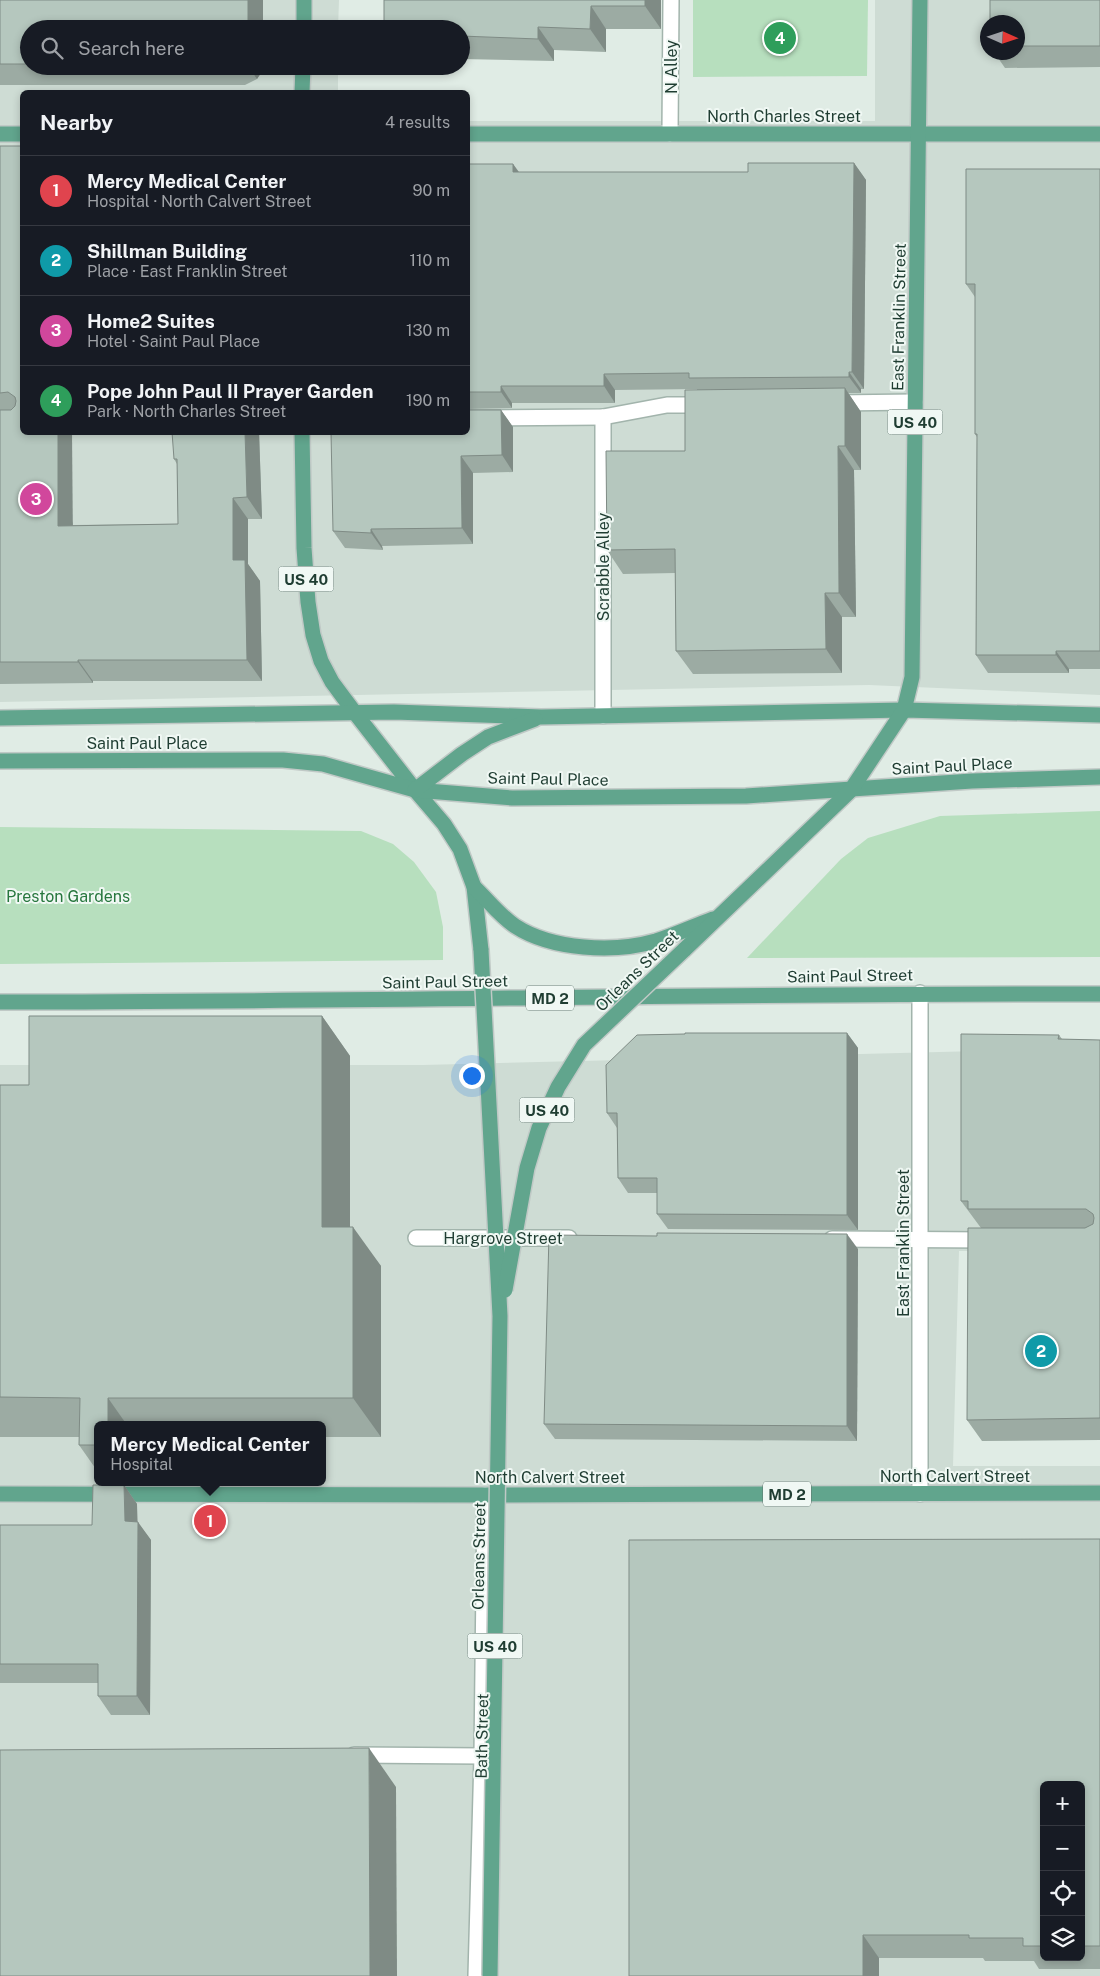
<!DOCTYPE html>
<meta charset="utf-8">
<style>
:root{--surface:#171b24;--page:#242831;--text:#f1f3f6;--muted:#9ea1a6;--line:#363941;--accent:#fb694e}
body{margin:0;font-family:"Public Sans",sans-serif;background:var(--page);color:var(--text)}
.controls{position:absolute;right:15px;bottom:15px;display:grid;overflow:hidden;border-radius:8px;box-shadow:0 2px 8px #0003}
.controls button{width:45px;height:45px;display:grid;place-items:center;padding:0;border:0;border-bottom:1px solid var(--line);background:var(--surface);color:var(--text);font:25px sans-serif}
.compass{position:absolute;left:980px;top:15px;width:45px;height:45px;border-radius:50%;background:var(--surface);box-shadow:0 2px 8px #0003;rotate:93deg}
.you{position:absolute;left:471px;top:1075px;width:18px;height:18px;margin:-12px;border:4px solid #fff;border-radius:50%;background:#1a73e8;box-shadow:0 0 0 8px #1a73e833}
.badge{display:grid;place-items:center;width:32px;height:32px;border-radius:50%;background:var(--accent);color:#fff;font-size:16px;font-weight:700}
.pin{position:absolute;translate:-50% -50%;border:2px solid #fff;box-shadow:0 1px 5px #0006}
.popup{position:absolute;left:94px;top:1421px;width:232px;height:65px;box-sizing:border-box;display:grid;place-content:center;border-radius:8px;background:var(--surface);filter:drop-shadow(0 1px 4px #0005);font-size:16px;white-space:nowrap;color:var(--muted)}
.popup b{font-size:19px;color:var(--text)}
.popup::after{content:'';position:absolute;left:50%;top:100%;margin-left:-10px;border:10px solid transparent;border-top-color:var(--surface)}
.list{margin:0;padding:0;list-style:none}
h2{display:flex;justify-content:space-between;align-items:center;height:65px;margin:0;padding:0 20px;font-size:21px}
h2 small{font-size:16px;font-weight:400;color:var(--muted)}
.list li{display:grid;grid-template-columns:32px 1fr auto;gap:15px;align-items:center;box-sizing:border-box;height:70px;padding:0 20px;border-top:1px solid var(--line)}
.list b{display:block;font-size:19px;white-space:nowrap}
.list p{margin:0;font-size:16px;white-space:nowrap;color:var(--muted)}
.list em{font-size:16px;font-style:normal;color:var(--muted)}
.icon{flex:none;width:28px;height:28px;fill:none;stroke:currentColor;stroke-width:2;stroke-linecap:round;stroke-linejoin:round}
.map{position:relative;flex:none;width:1100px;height:1976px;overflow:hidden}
.search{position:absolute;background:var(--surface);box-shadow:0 2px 8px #0003;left:20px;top:20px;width:450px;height:55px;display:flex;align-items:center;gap:12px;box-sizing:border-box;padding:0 18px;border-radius:28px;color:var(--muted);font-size:19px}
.panel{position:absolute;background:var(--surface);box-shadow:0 2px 8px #0003;left:20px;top:90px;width:450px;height:345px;border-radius:8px}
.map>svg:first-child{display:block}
</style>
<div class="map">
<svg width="1100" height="1976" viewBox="0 0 1100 1976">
<rect width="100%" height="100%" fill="#e0ece5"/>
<!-- built -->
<g fill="#cedcd4" fill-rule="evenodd">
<path d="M0,0H339L338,29H29V66H338V92H22V432H468V121H875V0H1100V695L869,685L0,702ZM988,22H1018V52H988Z"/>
<path d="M1100,1048V1251H959L953,1466H1100V1976H0V1065H423ZM98,1425H322V1482H98ZM1044,1785H1081V1957H1044Z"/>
</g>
<!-- green -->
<g fill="#b7dfbe">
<polygon points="693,0 868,0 867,76 693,77"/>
<polygon points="1100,811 1100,957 747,958 841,859 868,838 940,816"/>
<polygon points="0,827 361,831 393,844 414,862 436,892 443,927 443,960 0,964"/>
</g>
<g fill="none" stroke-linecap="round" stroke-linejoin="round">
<!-- minor casing -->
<g stroke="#a2b4ac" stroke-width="18">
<g id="minor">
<polyline points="670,134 671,0"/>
<polyline points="835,403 915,402"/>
<polyline points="603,417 603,716"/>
<polyline points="468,418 603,417 667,405 705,405"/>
<polyline points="920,993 920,1494"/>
<polyline points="416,1238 569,1238"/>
<polyline points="832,1239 989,1240"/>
<polyline points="354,1755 482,1756"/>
<polyline points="476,1976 482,1756 485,1495"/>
</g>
</g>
<!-- major casing -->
<g stroke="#c0c9c6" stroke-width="18">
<g id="major">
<polyline points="304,29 304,0"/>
<polyline points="302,92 303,66"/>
<polyline points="0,134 22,134"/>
<polyline points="468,134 1100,134"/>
<polyline points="302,432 304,548 308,602 313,635 321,661 332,682 355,713 415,790 444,824 460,849 474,887 481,950"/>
<polyline points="0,718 394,712 541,717 904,710 1100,715"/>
<polyline points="0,761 283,760 323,764 415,790 512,798 746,796 972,781 1100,777"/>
<polyline points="415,790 462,754 488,737 535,719"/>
<path d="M474,887C487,899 500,916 515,926C552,950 614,953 656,941C675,935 694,926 713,919"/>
<polyline points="684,950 851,790 904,710 912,677 920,0"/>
<path d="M0,1002C367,1002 733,993 1100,994"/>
<polyline points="0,1494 485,1495 1100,1493"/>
</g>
</g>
<!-- minor -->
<use href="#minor" stroke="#fff" stroke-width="15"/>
<!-- major -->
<use href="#major" stroke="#61a58d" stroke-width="15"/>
<!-- major-bridge casing -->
<g stroke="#c0c9c6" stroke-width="18" stroke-linecap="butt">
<g id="major-bridge">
<polyline points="481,950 500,1316 490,1976"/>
<polyline points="505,1290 527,1168 539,1128 558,1087 584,1045 684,950"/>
</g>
</g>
<!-- major-bridge -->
<use href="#major-bridge" stroke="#61a58d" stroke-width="15"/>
</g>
<!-- wall -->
<g fill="#9caba3" fill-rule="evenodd">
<polygon points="0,0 263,0 263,29 29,29 29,66 262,66 261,73 257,79 245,85 0,85"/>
<polygon points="384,0 661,0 661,29 606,29 606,52 554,50 554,61 461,59 461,29 386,29 384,26"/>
<polygon points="1100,0 1100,67 1005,68 994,52 1018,52 1018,22"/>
<polygon points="0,146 73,525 178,524 177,464 174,459 259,432 262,519 248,519 248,564 260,581 262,681 93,681 93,683 0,684"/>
<polygon points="854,163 866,180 864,389 861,389 861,393 848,393 861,412 861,470 854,470 856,617 842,617 842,673 693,674 676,651 675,573 623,574 607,550 685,451 697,390 697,389 615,390 615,403 512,403 512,408 468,409 468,164 513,164 519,172 748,172"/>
<polygon points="1100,169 1100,669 1069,669 1069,673 988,673 976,655 977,437 975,434 975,297 966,284"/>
<polygon points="501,410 513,427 513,472 473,473 473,544 382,546 383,550 345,548 333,531"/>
<polygon points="322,1016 350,1056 350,1227 381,1266 381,1437 322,1437 322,1425 98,1425 98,1472 79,1445 79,1437 0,1437 0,1085 29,1085"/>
<polygon points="847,1033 858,1048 858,1230 668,1229 657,1214 657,1193 628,1193 618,1178 617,1128 607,1113"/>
<polygon points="1059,1035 1062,1039 1100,1040 1100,1440 982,1441 967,1420 981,1228 961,1201"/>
<polygon points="858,1249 857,1441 555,1439 544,1424"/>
<polygon points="105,1482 136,1482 136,1485 124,1485 137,1504 137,1522 151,1540 150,1715 111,1715 98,1696 98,1683 0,1683 0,1525 92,1525 107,1485"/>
<path d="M1100,1539V1969H1039L1034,1961H985L983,1958H879V1976H629ZM1044,1785H1081V1957H1044Z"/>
</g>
<!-- shaded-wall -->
<g fill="#7f8b85">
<rect x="248" y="0" width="15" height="29"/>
<polygon points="645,0 661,0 661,29 645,6"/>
<polygon points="591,6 606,29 606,52 590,29"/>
<polygon points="538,27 554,50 554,61 538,39"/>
<polygon points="248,66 262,66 261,73 257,79"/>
<polygon points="854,163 866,180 864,389 852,372"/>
<polygon points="513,164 525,181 513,172"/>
<polygon points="849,372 861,389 861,393 849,377"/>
<polygon points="604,374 615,390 615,403 604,386"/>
<polygon points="501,386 512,403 512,408 501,392"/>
<polygon points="845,388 861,412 861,470 845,446"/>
<polygon points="501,410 513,427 513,472 502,455"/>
<polygon points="58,432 72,432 73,547 58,526"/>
<polygon points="245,432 259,432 262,519 247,497"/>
<polygon points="838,446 854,470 856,617 839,593"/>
<polygon points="461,456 473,473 473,544 462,528"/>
<polygon points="233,498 248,519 248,564 260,581 262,681 247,660 233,560"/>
<polygon points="371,529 382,546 383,550 371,533"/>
<polygon points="825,593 842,617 842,673 826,649"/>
<polygon points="1056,651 1069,669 1069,673 1056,655"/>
<polygon points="78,660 93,681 93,683 78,662"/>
<polygon points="322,1016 350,1056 350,1267 322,1227"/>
<polygon points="847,1033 858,1048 858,1230 847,1215"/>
<polygon points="353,1227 381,1266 381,1437 353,1398"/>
<polygon points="847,1234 858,1249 857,1441 847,1426"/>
<polygon points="108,1398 127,1425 108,1425"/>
<polygon points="124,1485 137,1504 138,1535 138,1522 151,1540 150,1715 137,1696 125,1521"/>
<polygon points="369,1748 396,1787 397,1976 370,1976"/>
<polygon points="863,1935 879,1958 879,1976 863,1976"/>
</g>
<!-- building -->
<g fill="#b5c7be" stroke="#7f8b85">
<polygon points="0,0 248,0 248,29 29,29 29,64 0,64"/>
<polygon points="384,0 645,0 645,6 591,6 590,29 538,27 538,39 461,36 461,29 438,29 438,27 384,26"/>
<polygon points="990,0 1100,0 1100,46 1018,46 1018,22 990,22"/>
<polygon points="0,146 22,146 22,432 58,432 58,526 178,524 177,459 174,459 172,432 245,432 247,497 233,498 233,560 245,560 247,660 78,660 78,662 0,662 0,410 11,410 15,406 16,401 15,397 8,392 0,393"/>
<polygon points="748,163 854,163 852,372 849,372 849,377 689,378 689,373 604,374 604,386 501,386 501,392 468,392 468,164 513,164 513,172 748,172"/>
<polygon points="966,169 1100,169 1100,651 1056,651 1056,655 976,655 977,434 975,434 975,284 966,284"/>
<polygon points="845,388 845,446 838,446 839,593 825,593 826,649 676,651 675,549 607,550 606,451 685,451 685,390"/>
<polygon points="468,410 501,410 502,455 461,456 462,528 371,529 371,533 333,531 331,432 468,432"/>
<polygon points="29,1016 322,1016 322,1227 353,1227 353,1398 108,1398 108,1425 98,1425 98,1445 79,1445 80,1398 0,1397 0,1085 29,1085"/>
<polygon points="685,1033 847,1033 847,1215 657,1214 657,1178 618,1178 617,1113 607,1113 606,1065 637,1035 685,1034"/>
<polygon points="961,1034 1059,1035 1058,1039 1100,1040 1100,1418 967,1420 968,1228 1085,1228 1093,1224 1094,1218 1093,1214 1086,1209 968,1209 968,1201 961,1201"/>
<polygon points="657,1233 847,1234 847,1426 544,1424 549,1235 657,1236"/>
<polygon points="93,1485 124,1485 125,1521 138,1522 137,1696 98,1696 98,1664 0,1664 0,1525 92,1525"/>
<polygon points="1100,1539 1100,1946 1081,1946 1081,1785 1044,1785 1044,1946 1023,1946 1023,1938 969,1938 969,1935 863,1935 863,1976 629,1976 629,1540"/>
<polygon points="369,1748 370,1976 0,1976 0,1750"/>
</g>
<g text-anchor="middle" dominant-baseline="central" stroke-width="4" stroke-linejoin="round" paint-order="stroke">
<!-- shield labels -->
<g fill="#f0f8f4" stroke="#5e756c" stroke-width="1">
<rect x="887.5" y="409.5" width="55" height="25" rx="4"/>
<rect x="278.5" y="566.5" width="55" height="25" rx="4"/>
<rect x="526" y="985.5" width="48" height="25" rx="4"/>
<rect x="519.5" y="1097.5" width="55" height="25" rx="4"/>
<rect x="763" y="1481.5" width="48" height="25" rx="4"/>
<rect x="467.5" y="1633.5" width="55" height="25" rx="4"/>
</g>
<g font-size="15" font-weight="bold" fill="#1f3d32">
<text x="915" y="422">US 40</text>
<text x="306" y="579">US 40</text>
<text x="550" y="998">MD 2</text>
<text x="547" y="1110">US 40</text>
<text x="787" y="1494">MD 2</text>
<text x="495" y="1646">US 40</text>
</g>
<!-- street labels -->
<g font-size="16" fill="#1f3d32" stroke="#f0f8f4">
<text transform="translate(671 67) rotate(-90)">N Alley</text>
<text x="784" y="116">North Charles Street</text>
<text transform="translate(899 317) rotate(-89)">East Franklin Street</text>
<text transform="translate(603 567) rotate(-90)">Scrabble Alley</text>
<text x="147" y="743">Saint Paul Place</text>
<text transform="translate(952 766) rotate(-3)">Saint Paul Place</text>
<text transform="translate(548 779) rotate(1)">Saint Paul Place</text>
<text transform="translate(637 971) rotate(-44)">Orleans Street</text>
<text transform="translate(850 976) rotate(-1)">Saint Paul Street</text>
<text transform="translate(445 982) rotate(-1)">Saint Paul Street</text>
<text x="503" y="1238">Hargrove Street</text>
<text transform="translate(903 1243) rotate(-90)">East Franklin Street</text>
<text x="955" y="1476">North Calvert Street</text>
<text x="550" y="1477">North Calvert Street</text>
<text transform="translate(479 1556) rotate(-89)">Orleans Street</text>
<text transform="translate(482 1736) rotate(-89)">Bath Street</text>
</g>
<!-- park labels -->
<g font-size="16" fill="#27773e" stroke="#f0f8f4">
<text x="68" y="896">Preston Gardens</text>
</g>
</g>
</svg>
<div class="controls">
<button>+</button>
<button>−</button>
<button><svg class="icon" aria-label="locate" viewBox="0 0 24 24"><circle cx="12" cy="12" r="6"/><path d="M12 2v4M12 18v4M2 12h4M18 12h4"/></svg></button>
<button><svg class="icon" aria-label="layers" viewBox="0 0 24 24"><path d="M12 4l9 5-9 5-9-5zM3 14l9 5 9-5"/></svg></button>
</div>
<svg class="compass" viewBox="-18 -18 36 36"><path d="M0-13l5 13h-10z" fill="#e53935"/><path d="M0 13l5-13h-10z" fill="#9ea1a6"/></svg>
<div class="you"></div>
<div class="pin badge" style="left:210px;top:1521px;background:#e0444e">1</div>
<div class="popup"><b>Mercy Medical Center</b>Hospital</div>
<div class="pin badge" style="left:1041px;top:1351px;background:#0f9aa8">2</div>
<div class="pin badge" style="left:36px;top:499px;background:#d1479c">3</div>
<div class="pin badge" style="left:780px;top:38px;background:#2e9e5b">4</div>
<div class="search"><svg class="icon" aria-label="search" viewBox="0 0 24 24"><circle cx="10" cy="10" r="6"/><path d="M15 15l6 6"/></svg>Search here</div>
<section class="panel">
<h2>Nearby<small>4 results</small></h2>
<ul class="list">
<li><span class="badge" style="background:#e0444e">1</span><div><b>Mercy Medical Center</b><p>Hospital · North Calvert Street</p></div><em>90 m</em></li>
<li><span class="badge" style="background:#0f9aa8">2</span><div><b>Shillman Building</b><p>Place · East Franklin Street</p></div><em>110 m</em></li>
<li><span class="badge" style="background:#d1479c">3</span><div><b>Home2 Suites</b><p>Hotel · Saint Paul Place</p></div><em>130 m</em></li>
<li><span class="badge" style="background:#2e9e5b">4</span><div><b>Pope John Paul II Prayer Garden</b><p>Park · North Charles Street</p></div><em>190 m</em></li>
</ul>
</section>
</div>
